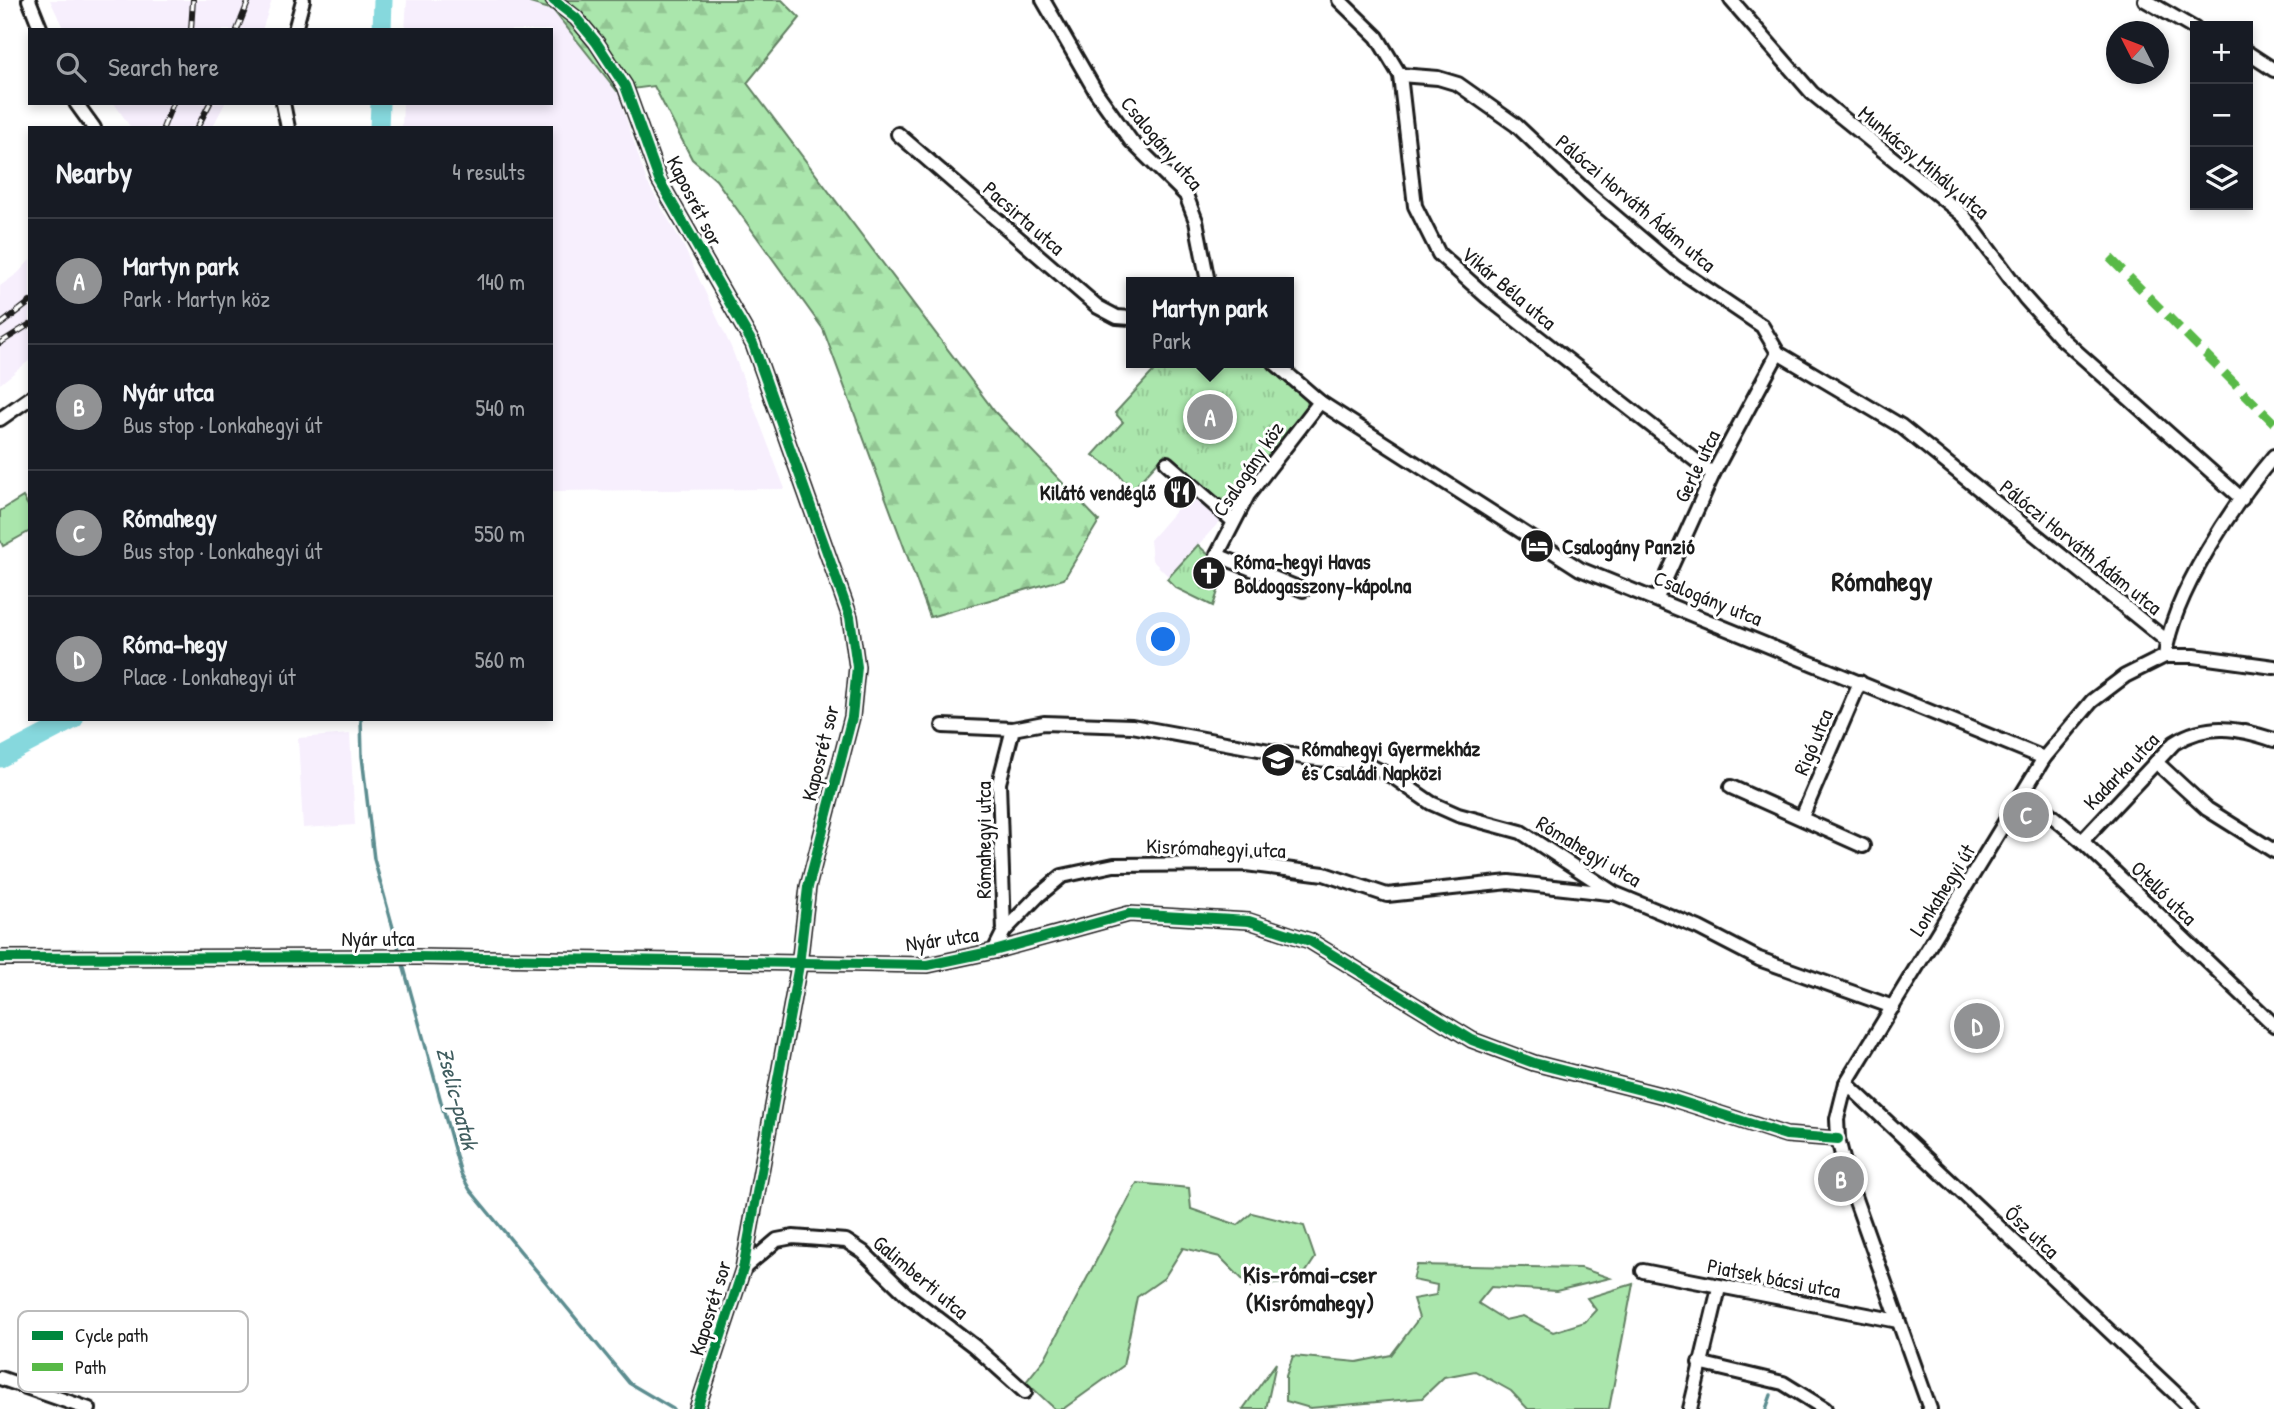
<!DOCTYPE html>
<meta charset="utf-8">
<style>
:root{--surface:#171b24;--page:#242831;--text:#f1f3f6;--muted:#9ea1a6;--line:#363941;--accent:#919294}
body{margin:0;font-family:"Patrick Hand",sans-serif;background:var(--page);color:var(--text)}
.controls{position:absolute;right:21px;top:21px;display:grid;overflow:hidden;border-radius:0px;box-shadow:0 4px 10px #0003}
.controls button{width:63px;height:63px;display:grid;place-items:center;padding:0;border:0;border-bottom:2px solid var(--line);background:var(--surface);color:var(--text);font:35px sans-serif}
.compass{position:absolute;left:2106px;top:21px;width:63px;height:63px;border-radius:50%;background:var(--surface);box-shadow:0 4px 10px #0003;rotate:312deg}
.you{position:absolute;left:1164px;top:640px;width:24px;height:24px;margin:-18px;border:5px solid #fff;border-radius:50%;background:#1a73e8;box-shadow:0 0 0 10px #1a73e833}
.badge{display:grid;place-items:center;width:46px;height:46px;border-radius:50%;background:var(--accent);color:#fff;font-size:23px;font-weight:700}
.pin{position:absolute;translate:-50% -50%;border:4px solid #fff;box-shadow:0 2px 7px #0006}
.popup{position:absolute;left:1126px;top:277px;width:168px;height:91px;box-sizing:border-box;display:grid;place-content:center;border-radius:0px;background:var(--surface);filter:drop-shadow(0 2px 5px #0005);font-size:23px;white-space:nowrap;color:var(--muted)}
.popup b{font-size:26px;color:var(--text)}
.popup::after{content:'';position:absolute;left:50%;top:100%;margin-left:-14px;border:14px solid transparent;border-top-color:var(--surface)}
.list{margin:0;padding:0;list-style:none}
h2{display:flex;justify-content:space-between;align-items:center;height:91px;margin:0;padding:0 28px;font-size:30px}
h2 small{font-size:23px;font-weight:400;color:var(--muted)}
.list li{display:grid;grid-template-columns:46px 1fr auto;gap:21px;align-items:center;box-sizing:border-box;height:126px;padding:0 28px;border-top:2px solid var(--line)}
.list b{display:block;font-size:26px;white-space:nowrap}
.list p{margin:0;font-size:23px;white-space:nowrap;color:var(--muted)}
.list em{font-size:23px;font-style:normal;color:var(--muted)}
.icon{flex:none;width:38px;height:38px;fill:none;stroke:currentColor;stroke-width:2;stroke-linecap:round;stroke-linejoin:round}
.map{position:relative;flex:none;width:2274px;height:1409px;overflow:hidden}
.search{position:absolute;background:var(--surface);box-shadow:0 4px 10px #0003;left:28px;top:28px;width:525px;height:77px;display:flex;align-items:center;gap:18px;box-sizing:border-box;padding:0 24px;border-radius:0px;color:var(--muted);font-size:26px}
.panel{position:absolute;background:var(--surface);box-shadow:0 4px 10px #0003;left:28px;top:126px;width:525px;height:595px;border-radius:0px}
.map>svg:first-child{display:block}
</style>
<div class="map">
<svg width="2274" height="1409" viewBox="0 0 2274 1409">
<defs>
<pattern id="forest-firs" width="22" height="20" patternUnits="userSpaceOnUse" patternTransform="scale(1.75)"><rect width="22" height="20" fill="#aae6ac"/><path d="M5 1l3.5 6h-7zM16 11l3.5 6h-7z" fill="#92c593"/></pattern>
<pattern id="park-tufts" width="24" height="20" patternUnits="userSpaceOnUse" patternTransform="scale(1.75)"><rect width="24" height="20" fill="#aae6ac"/><path d="M3 7l-1-3M5 7V3M7 7l1-3M15 17l-1-3M17 17v-4M19 17l1-3" fill="none" stroke="#92c593"/></pattern>
</defs>
<rect width="100%" height="100%" fill="#fff"/>
<filter id="ink" filterUnits="userSpaceOnUse"><feTurbulence type="fractalNoise" baseFrequency=".0143" numOctaves="2"/><feDisplacementMap in="SourceGraphic" scale="14" xChannelSelector="R" yChannelSelector="G"/><feConvolveMatrix kernelMatrix="1 2 1 2 8 2 1 2 1" color-interpolation-filters="sRGB"/></filter>
<g filter="url(#ink)">
<!-- built -->
<g fill="#f7effd">
<polygon points="50,0 272,0 262,30 64,30"/>
<polygon points="407,0 530,0 530,3 553,10 617,91 647,182 682,243 731,347 785,489 551,491 551,128 402,128 403,103 551,103 551,30 405,30"/>
<polygon points="114,103 225,103 212,128 131,128"/>
<polygon points="30,260 30,360 0,384 0,286 18,273"/>
<polygon points="1191,493 1221,520 1169,577 1152,560 1150,540"/>
<polygon points="350,734 355,825 303,828 298,738"/>
</g>
<!-- green -->
<g fill="#aae6ac" stroke="#638164" stroke-width="2">
<polygon points="23,497 30,509 30,531 3,546 0,540 0,511"/>
<polygon points="1137,1183 1189,1188 1191,1209 1238,1225 1252,1213 1304,1226 1315,1258 1300,1281 1250,1287 1220,1257 1183,1248 1164,1278 1137,1297 1123,1366 1063,1409 1055,1409 1026,1382 1045,1358"/>
<polygon points="1417,1265 1581,1268 1610,1278 1556,1291 1491,1287 1478,1303 1505,1320 1523,1316 1553,1332 1585,1322 1596,1310 1587,1298 1633,1284 1609,1409 1528,1409 1511,1391 1475,1371 1444,1377 1422,1398 1310,1408 1286,1401 1286,1376 1293,1356 1357,1362 1391,1355 1419,1318 1413,1299 1436,1295 1437,1285 1413,1280"/>
<polygon points="1276,1363 1266,1409 1243,1409"/>
</g>
<!-- forest -->
<polygon fill="url(#forest-firs)" stroke="#638164" stroke-width="2" points="530,0 782,0 800,18 747,83 995,412 1099,521 1064,579 930,617 823,329 716,180 692,159 654,86 617,91 553,10 530,3"/>
<!-- park -->
<g fill="url(#park-tufts)" stroke="#638164" stroke-width="2">
<polygon points="1161,363 1266,363 1307,399 1308,410 1230,514 1165,454 1131,491 1118,473 1093,455 1123,422 1115,413"/>
<polygon points="1198,545 1212,558 1227,565 1213,606 1176,588 1167,579"/>
</g>
<g fill="none" stroke-linecap="round" stroke-linejoin="round">
<!-- stream -->
<g stroke="#5c8d90" stroke-width="3.5">
<polyline points="361,719 362,756 374,859 400,953"/>
<polyline points="402,961 461,1174 470,1190 629,1383 673,1409"/>
<polyline points="1766,1409 1771,1395"/>
</g>
<!-- river -->
<g stroke="#86d8dd" stroke-width="19">
<polyline points="382,30 383,0"/>
<polyline points="379,128 380,103"/>
<polyline points="0,758 74,719"/>
</g>
<!-- minor casing -->
<g stroke="#1c1c1c" stroke-width="18">
<g id="minor">
<polyline points="29,0 41,30"/>
<polyline points="553,0 576,18 596,42 625,86 659,180 753,344 850,617 857,667 852,717 808,887 799,965 743,1269 697,1409"/>
<polyline points="1043,0 1096,92 1131,141 1186,195 1196,221 1208,282"/>
<polyline points="1339,0 1377,37 1400,75 1415,206 1439,254 1487,297 1713,474"/>
<polyline points="1731,0 1812,93 1964,216 2025,298 2060,337 2242,499"/>
<polyline points="2145,0 2195,29"/>
<polyline points="295,30 303,0"/>
<polyline points="2248,53 2274,70"/>
<polyline points="1400,75 1438,78 1458,84 1516,125 1590,195 1676,268 1762,326 1778,353 1901,426 2167,641"/>
<polyline points="76,103 94,128"/>
<polyline points="283,103 288,128"/>
<polyline points="898,134 1098,307 1117,317 1131,318"/>
<polyline points="1275,363 1320,402 1580,569 2044,758"/>
<polyline points="0,419 30,398"/>
<polyline points="1167,463 1233,521"/>
<polyline points="1303,590 1217,555 1248,495 1320,402"/>
<polyline points="1657,598 1713,474 1778,353"/>
<polyline points="2165,656 2194,656 2274,667"/>
<polyline points="943,726 1013,729"/>
<polyline points="2156,762 2207,809 2274,851"/>
<polyline points="1731,787 1863,846"/>
<polyline points="2025,793 2082,841 2274,1025"/>
<polyline points="1802,817 1860,682"/>
<path d="M2082,841L2174,743C2208,722 2238,728 2274,740"/>
<polyline points="1004,931 1038,896 1062,876 1114,865 1246,864 1324,874 1387,895 1509,882 1609,893"/>
<polyline points="994,951 1004,931 999,783 1013,729 1044,723 1132,726 1308,758 1366,764 1395,778 1431,803 1458,815 1521,832 1614,893 1699,928 1759,959 1893,1007"/>
<polyline points="0,958 417,957 928,965 994,951 1129,914 1249,921 1310,941 1472,1040 1534,1063 1664,1096 1786,1135 1838,1139"/>
<polyline points="1846,1083 2192,1409"/>
<polyline points="743,1269 777,1240 793,1237 846,1241 863,1252 906,1294 974,1346 1025,1392"/>
<polyline points="1643,1271 1898,1321"/>
<polyline points="1699,1363 1783,1383 1825,1409"/>
<polyline points="0,1378 89,1409"/>
<polyline points="1690,1409 1719,1288"/>
<path d="M1930,1409L1848,1179L1838,1139L1837,1119L1846,1083L2044,758L2092,701L2125,676L2165,656C2172,595 2234,503 2274,456"/>
</g>
</g>
<!-- minor -->
<use href="#minor" stroke="#fff" stroke-width="12"/>
<!-- rail casing -->
<g stroke="#1c1c1c" stroke-width="6">
<g id="rail">
<polyline points="191,30 193,0"/>
<polyline points="237,30 249,0"/>
<polyline points="163,128 173,103"/>
<polyline points="197,128 210,103"/>
<polyline points="0,325 30,302"/>
<polyline points="0,343 30,324"/>
</g>
</g>
<!-- rail -->
<use href="#rail" stroke="#fff" stroke-width="3.5" stroke-dasharray="10" stroke-linecap="butt"/>
<!-- quiet -->
<polyline stroke="#58b947" stroke-width="9" stroke-dasharray="18 9" stroke-linecap="butt" points="2110,258 2274,423"/>
<!-- cycleway casing -->
<g stroke="#fff" stroke-width="15">
<g id="cycleway">
<polyline points="553,0 576,18 596,42 625,86 659,180 753,344 850,617 857,667 852,717 808,887 799,965 743,1269 697,1409"/>
<polyline points="0,958 417,957 928,965 994,951 1129,914 1249,921 1310,941 1472,1040 1534,1063 1664,1096 1786,1135 1838,1139"/>
</g>
</g>
<!-- cycleway -->
<use href="#cycleway" stroke="#00873e" stroke-width="10"/>
</g>
</g>
<!-- icons -->
<defs>
<g id="restaurant-disc" transform="scale(1.75)"><circle r="9.5" fill="#1c1c1c" stroke="#fff"/><path d="M-5-6h1v4h1v-4h1v4h1v-4h1v5L-1.5 .5V6h-2V.5L-5-1ZM5-6V6H3V1.5H1.5Q1.5-4 5-6Z" fill="#fff"/></g>
<g id="hotel-disc" transform="scale(1.75)"><circle r="9.5" fill="#1c1c1c" stroke="#fff"/><path d="M-6-4.5h1.5V1H6V5H4.5V3h-9V5H-6ZM-4 0a1.8 1.8 0 1 1 3.6 0ZM.5 0V-2.5h3Q6-2.5 6 0Z" fill="#fff"/></g>
<g id="church-disc" transform="scale(1.75)"><circle r="9.5" fill="#1c1c1c" stroke="#fff"/><path d="M-1.2-6h2.4v3.5h3.3v2.4h-3.3V6h-2.4V-.1h-3.3v-2.4h3.3Z" fill="#fff"/></g>
<g id="school-disc" transform="scale(1.75)"><circle r="9.5" fill="#1c1c1c" stroke="#fff"/><path d="M0-5L7-2L0 1L-7-2ZM-4 1L0 2.5L4 1V4Q0 6-4 4Z" fill="#fff"/></g>
</defs>
<g fill-rule="evenodd">
<use href="#restaurant-disc" x="1180" y="492"/>
<use href="#hotel-disc" x="1537" y="546"/>
<use href="#church-disc" x="1209" y="573"/>
<use href="#school-disc" x="1278" y="760"/>
</g>
<g text-anchor="middle" dominant-baseline="central" stroke-width="6" stroke-linejoin="round" paint-order="stroke">
<!-- street labels -->
<g font-size="21" fill="#1c1c1c" stroke="#fff">
<text transform="translate(1162 143) rotate(50)">Csalogány utca</text>
<text transform="translate(1924 162) rotate(40)">Munkácsy Mihály utca</text>
<text transform="translate(695 201) rotate(63)">Kaposrét sor</text>
<text transform="translate(1636 203) rotate(40)">Pálóczi Horváth Ádám utca</text>
<text transform="translate(1024 218) rotate(41)">Pacsirta utca</text>
<text transform="translate(1509 288) rotate(40)">Vikár Béla utca</text>
<text transform="translate(1697 466) rotate(-64)">Gerle utca</text>
<text transform="translate(1248 469) rotate(-56)">Csalogány köz</text>
<text transform="translate(2081 547) rotate(39)">Pálóczi Horváth Ádám utca</text>
<text transform="translate(1708 598) rotate(22)">Csalogány utca</text>
<text transform="translate(1813 742) rotate(-67)">Rigó utca</text>
<text transform="translate(820 753) rotate(-76)">Kaposrét sor</text>
<text transform="translate(2121 771) rotate(-46)">Kadarka utca</text>
<text transform="translate(983 840) rotate(-90)">Rómahegyi utca</text>
<text transform="translate(1216 848) rotate(2)">Kisrómahegyi utca</text>
<text transform="translate(1589 851) rotate(31)">Rómahegyi utca</text>
<text transform="translate(1942 890) rotate(-58)">Lonkahegyi út</text>
<text transform="translate(2164 893) rotate(44)">Otelló utca</text>
<text x="378" y="938">Nyár utca</text>
<text transform="translate(942 939) rotate(-8)">Nyár utca</text>
<text transform="translate(2032 1232) rotate(43)">Ősz utca</text>
<text transform="translate(921 1277) rotate(40)">Galimberti utca</text>
<text transform="translate(1774 1278) rotate(11)">Piatsek bácsi utca</text>
<text transform="translate(710 1308) rotate(-73)">Kaposrét sor</text>
</g>
<!-- poi labels -->
<g font-size="21" font-weight="bold" fill="#1c1c1c" stroke="#fff" text-anchor="start">
<text x="1156" y="492" text-anchor="end">Kilátó vendéglő</text>
<text x="1562" y="546">Csalogány Panzió</text>
<text x="1234" y="561">Róma-hegyi Havas<tspan x="1234" dy="24">Boldogasszony-kápolna</tspan></text>
<text x="1302" y="748">Rómahegyi Gyermekház<tspan x="1302" dy="24">és Családi Napközi</tspan></text>
</g>
<!-- water labels -->
<g font-size="23" font-style="italic" fill="#415e60" stroke="#fff">
<text transform="translate(458 1098) rotate(75)">Zselic-patak</text>
</g>
<!-- quarter labels -->
<g font-size="24" font-weight="bold" fill="#1c1c1c" stroke="#fff">
<text x="1310" y="1274">Kis-római-cser<tspan x="1310" dy="28">(Kisrómahegy)</tspan></text>
</g>
<!-- district labels -->
<g font-size="28" font-weight="bold" fill="#1c1c1c" stroke="#fff">
<text x="1882" y="581">Rómahegy</text>
</g>
</g>
<!-- legend -->
<rect x="18" y="1311" width="230" height="81" rx="10" fill="#fff" stroke="#bbb" stroke-width="2"/>
<rect x="32" y="1331" width="31" height="9" fill="#00873e"/>
<rect x="32" y="1363" width="31" height="8" fill="#58b947"/>
<g font-size="19" fill="#1c1c1c">
<text x="75" y="1342">Cycle path</text>
<text x="75" y="1374">Path</text>
</g>
</svg>
<div class="controls">
<button>+</button>
<button>−</button>
<button><svg class="icon" aria-label="layers" viewBox="0 0 24 24"><path d="M12 4l9 5-9 5-9-5zM3 14l9 5 9-5"/></svg></button>
</div>
<svg class="compass" viewBox="-18 -18 36 36"><path d="M0-13l5 13h-10z" fill="#e53935"/><path d="M0 13l5-13h-10z" fill="#9ea1a6"/></svg>
<div class="you"></div>
<div class="pin badge" style="left:1210px;top:417px">A</div>
<div class="popup"><b>Martyn park</b>Park</div>
<div class="pin badge" style="left:1841px;top:1179px">B</div>
<div class="pin badge" style="left:2026px;top:815px">C</div>
<div class="pin badge" style="left:1977px;top:1026px">D</div>
<div class="search"><svg class="icon" aria-label="search" viewBox="0 0 24 24"><circle cx="10" cy="10" r="6"/><path d="M15 15l6 6"/></svg>Search here</div>
<section class="panel">
<h2>Nearby<small>4 results</small></h2>
<ul class="list">
<li><span class="badge">A</span><div><b>Martyn park</b><p>Park · Martyn köz</p></div><em>140 m</em></li>
<li><span class="badge">B</span><div><b>Nyár utca</b><p>Bus stop · Lonkahegyi út</p></div><em>540 m</em></li>
<li><span class="badge">C</span><div><b>Rómahegy</b><p>Bus stop · Lonkahegyi út</p></div><em>550 m</em></li>
<li><span class="badge">D</span><div><b>Róma-hegy</b><p>Place · Lonkahegyi út</p></div><em>560 m</em></li>
</ul>
</section>
</div>
